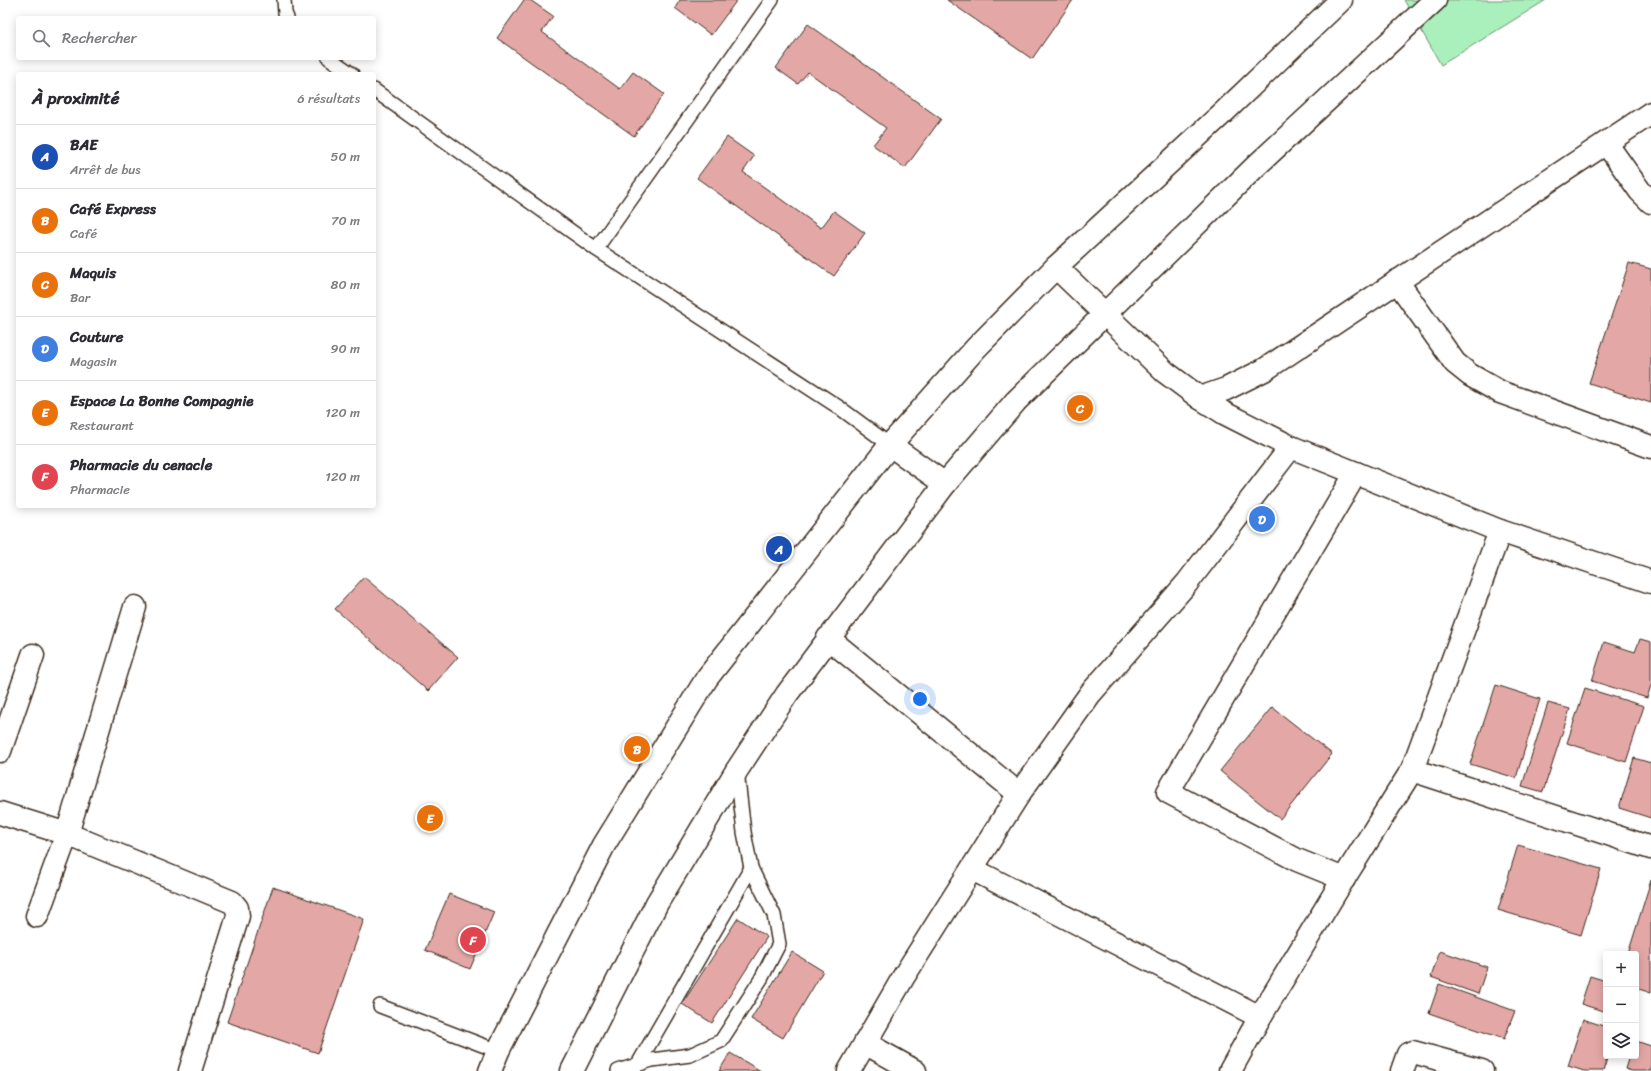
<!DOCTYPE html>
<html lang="fr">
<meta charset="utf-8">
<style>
:root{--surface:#fff;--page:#f7f7f7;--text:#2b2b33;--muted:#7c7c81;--line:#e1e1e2;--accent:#ea580c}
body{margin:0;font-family:Sriracha,sans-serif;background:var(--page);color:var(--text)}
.controls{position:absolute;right:12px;bottom:12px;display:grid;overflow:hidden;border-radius:4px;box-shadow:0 2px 10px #0003}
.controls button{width:36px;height:36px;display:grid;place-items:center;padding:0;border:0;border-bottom:1px solid var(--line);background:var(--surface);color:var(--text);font:20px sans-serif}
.you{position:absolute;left:920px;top:699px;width:14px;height:14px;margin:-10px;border:3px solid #fff;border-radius:50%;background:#1a73e8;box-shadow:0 0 0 6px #1a73e833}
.badge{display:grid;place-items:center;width:26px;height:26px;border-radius:50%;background:var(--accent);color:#fff;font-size:13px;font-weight:700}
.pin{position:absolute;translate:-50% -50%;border:2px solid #fff;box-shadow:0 1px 4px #0006}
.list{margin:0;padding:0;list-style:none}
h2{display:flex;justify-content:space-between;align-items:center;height:52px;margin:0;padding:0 16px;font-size:17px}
h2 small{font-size:13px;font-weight:400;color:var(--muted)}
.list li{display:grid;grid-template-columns:26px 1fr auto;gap:12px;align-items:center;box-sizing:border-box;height:64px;padding:0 16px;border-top:1px solid var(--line)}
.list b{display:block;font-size:15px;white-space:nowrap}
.list p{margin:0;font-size:13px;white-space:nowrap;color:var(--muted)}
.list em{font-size:13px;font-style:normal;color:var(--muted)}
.icon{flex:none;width:22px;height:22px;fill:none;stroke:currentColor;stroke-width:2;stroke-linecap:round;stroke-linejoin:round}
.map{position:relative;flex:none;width:1651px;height:1071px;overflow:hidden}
.search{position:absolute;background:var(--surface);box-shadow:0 2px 10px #0003;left:16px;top:16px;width:360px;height:44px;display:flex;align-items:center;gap:10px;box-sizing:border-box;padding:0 14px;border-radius:4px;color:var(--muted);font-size:15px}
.panel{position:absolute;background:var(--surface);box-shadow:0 2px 10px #0003;left:16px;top:72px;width:360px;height:436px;border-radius:4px}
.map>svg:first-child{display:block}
</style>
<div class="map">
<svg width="1651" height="1071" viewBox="0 0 1651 1071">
<rect width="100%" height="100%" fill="#fff"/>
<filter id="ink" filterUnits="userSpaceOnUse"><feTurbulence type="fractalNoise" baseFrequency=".025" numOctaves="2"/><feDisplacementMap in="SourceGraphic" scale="8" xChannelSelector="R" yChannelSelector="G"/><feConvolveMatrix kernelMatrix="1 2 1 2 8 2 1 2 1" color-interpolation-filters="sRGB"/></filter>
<g filter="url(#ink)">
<!-- green -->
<polygon fill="#a9f0bd" stroke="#728d6e" points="1404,0 1546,0 1441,65"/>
<!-- building -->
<g fill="#e3a8a6" stroke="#3b2a1e">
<polygon points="524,0 530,0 553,16 542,32 620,89 633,72 664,94 634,136 497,38"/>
<polygon points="680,0 737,0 711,35 675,8"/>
<polygon points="947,0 1073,0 1032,59"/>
<polygon points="808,24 941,119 905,168 873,145 886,128 808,72 798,84 776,68"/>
<polygon points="727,137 754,156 743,172 821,228 834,211 865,233 834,276 697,178"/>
<polygon points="1629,263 1651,269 1651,403 1589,383"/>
<polygon points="364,577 458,657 428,691 335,609"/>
<polygon points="1640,639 1651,642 1651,685 1647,698 1592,681 1604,642 1635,652"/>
<polygon points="1496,685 1540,699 1516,778 1470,764"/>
<polygon points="1585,688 1644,706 1626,762 1567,743"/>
<polygon points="1548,703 1570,709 1543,792 1522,786"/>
<polygon points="1272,707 1332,754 1280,819 1220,771"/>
<polygon points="1634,758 1651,763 1651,818 1619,808"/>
<polygon points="1518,845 1601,869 1581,935 1498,910"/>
<polygon points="1651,880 1651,993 1636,988 1636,954 1628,954"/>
<polygon points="273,887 364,919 318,1053 227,1022"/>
<polygon points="449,894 494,912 470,969 425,950"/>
<polygon points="738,918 767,937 712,1023 682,1004"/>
<polygon points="1440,951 1487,967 1478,994 1431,977"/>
<polygon points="792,952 823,971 783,1038 751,1019"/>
<polygon points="1590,976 1606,981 1606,1012 1581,1004"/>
<polygon points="1439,984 1515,1011 1504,1039 1429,1013"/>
<polygon points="1583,1019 1606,1027 1606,1056 1608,1056 1603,1071 1584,1071 1568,1066"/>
<polygon points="1636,1041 1651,1046 1651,1071 1632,1071 1625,1069 1629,1056 1636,1056"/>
<polygon points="730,1053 761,1071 719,1071"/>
</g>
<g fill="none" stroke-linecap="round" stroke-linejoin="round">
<!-- lane casing -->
<g stroke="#3b2a1e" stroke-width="16">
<g id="lane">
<polyline points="284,0 285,13 287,18"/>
<polyline points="329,58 352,74"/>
<polyline points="374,90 596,249 840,408 890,445"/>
<polyline points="596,249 772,0"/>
<polyline points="380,1006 498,1051"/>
<polyline points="638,1064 751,868"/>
<polyline points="618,1071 652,1060 690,1055 721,1041 761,979 779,944 774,915 751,868 744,832 737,771"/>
</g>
</g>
<!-- street casing -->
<g stroke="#3b2a1e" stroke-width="25">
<g id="street">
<polyline points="1606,143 1640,191 1651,202"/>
<polyline points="1056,267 1165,372 1200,398 1226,389 1264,370 1651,113"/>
<polyline points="1397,281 1455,363 1470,375 1500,392 1651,447"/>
<polyline points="1200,398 1224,413 1291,447 1500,531 1651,582"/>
<polyline points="890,445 945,484"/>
<polyline points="828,638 1019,794"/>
<polyline points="0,751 33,655"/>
<polyline points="1412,770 1651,848"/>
<polyline points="0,813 67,834 232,902 237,908 238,916 190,1071"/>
<polyline points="972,869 1260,1017"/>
<polyline points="1344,879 1297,860 1168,792 1356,473"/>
<polyline points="37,916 67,834 135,607"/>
<polyline points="865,1043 915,1071"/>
<polyline points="849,1071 904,976 1019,794 1090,694 1187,583 1291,447"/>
<polyline points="1230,1071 1260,1017 1341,883 1412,770 1500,531"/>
<polyline points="1402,1071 1408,1054 1413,1052 1482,1071"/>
</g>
</g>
<!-- primary casing -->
<g stroke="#3b2a1e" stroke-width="25">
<g id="primary">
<polyline points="490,1071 498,1051 604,845 707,678 890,445 976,348 1056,267 1224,112 1341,0"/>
<polyline points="572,1071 657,903 737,770 787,694 945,484 1016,401 1257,165 1435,0"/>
</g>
</g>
<!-- lane -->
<use href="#lane" stroke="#fff" stroke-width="13"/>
<!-- street -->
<use href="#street" stroke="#fff" stroke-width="22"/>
<!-- primary -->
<use href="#primary" stroke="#fff" stroke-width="22"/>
</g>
</g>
</svg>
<div class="controls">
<button>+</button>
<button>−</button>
<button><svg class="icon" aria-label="layers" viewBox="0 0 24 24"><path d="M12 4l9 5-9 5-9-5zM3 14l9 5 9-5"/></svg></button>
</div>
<div class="you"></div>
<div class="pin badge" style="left:779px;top:549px;background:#1a4fb4">A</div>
<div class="pin badge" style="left:637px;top:749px;background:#e8710a">B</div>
<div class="pin badge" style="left:1080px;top:408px;background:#e8710a">C</div>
<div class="pin badge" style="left:1262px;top:519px;background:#3f7fe0">D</div>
<div class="pin badge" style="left:430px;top:818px;background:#e8710a">E</div>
<div class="pin badge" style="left:473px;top:940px;background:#e0444e">F</div>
<div class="search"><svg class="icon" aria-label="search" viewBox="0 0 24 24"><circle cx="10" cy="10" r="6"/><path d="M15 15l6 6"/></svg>Rechercher</div>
<section class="panel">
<h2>À proximité<small>6 résultats</small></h2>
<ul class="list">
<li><span class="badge" style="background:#1a4fb4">A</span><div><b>BAE</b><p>Arrêt de bus</p></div><em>50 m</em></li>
<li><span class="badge" style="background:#e8710a">B</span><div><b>Café Express</b><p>Café</p></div><em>70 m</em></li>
<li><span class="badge" style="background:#e8710a">C</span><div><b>Maquis</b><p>Bar</p></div><em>80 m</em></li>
<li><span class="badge" style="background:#3f7fe0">D</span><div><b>Couture</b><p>Magasin</p></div><em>90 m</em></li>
<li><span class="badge" style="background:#e8710a">E</span><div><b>Espace La Bonne Compagnie</b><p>Restaurant</p></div><em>120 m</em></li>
<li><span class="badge" style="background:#e0444e">F</span><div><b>Pharmacie du cenacle</b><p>Pharmacie</p></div><em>120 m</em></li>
</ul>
</section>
</div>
